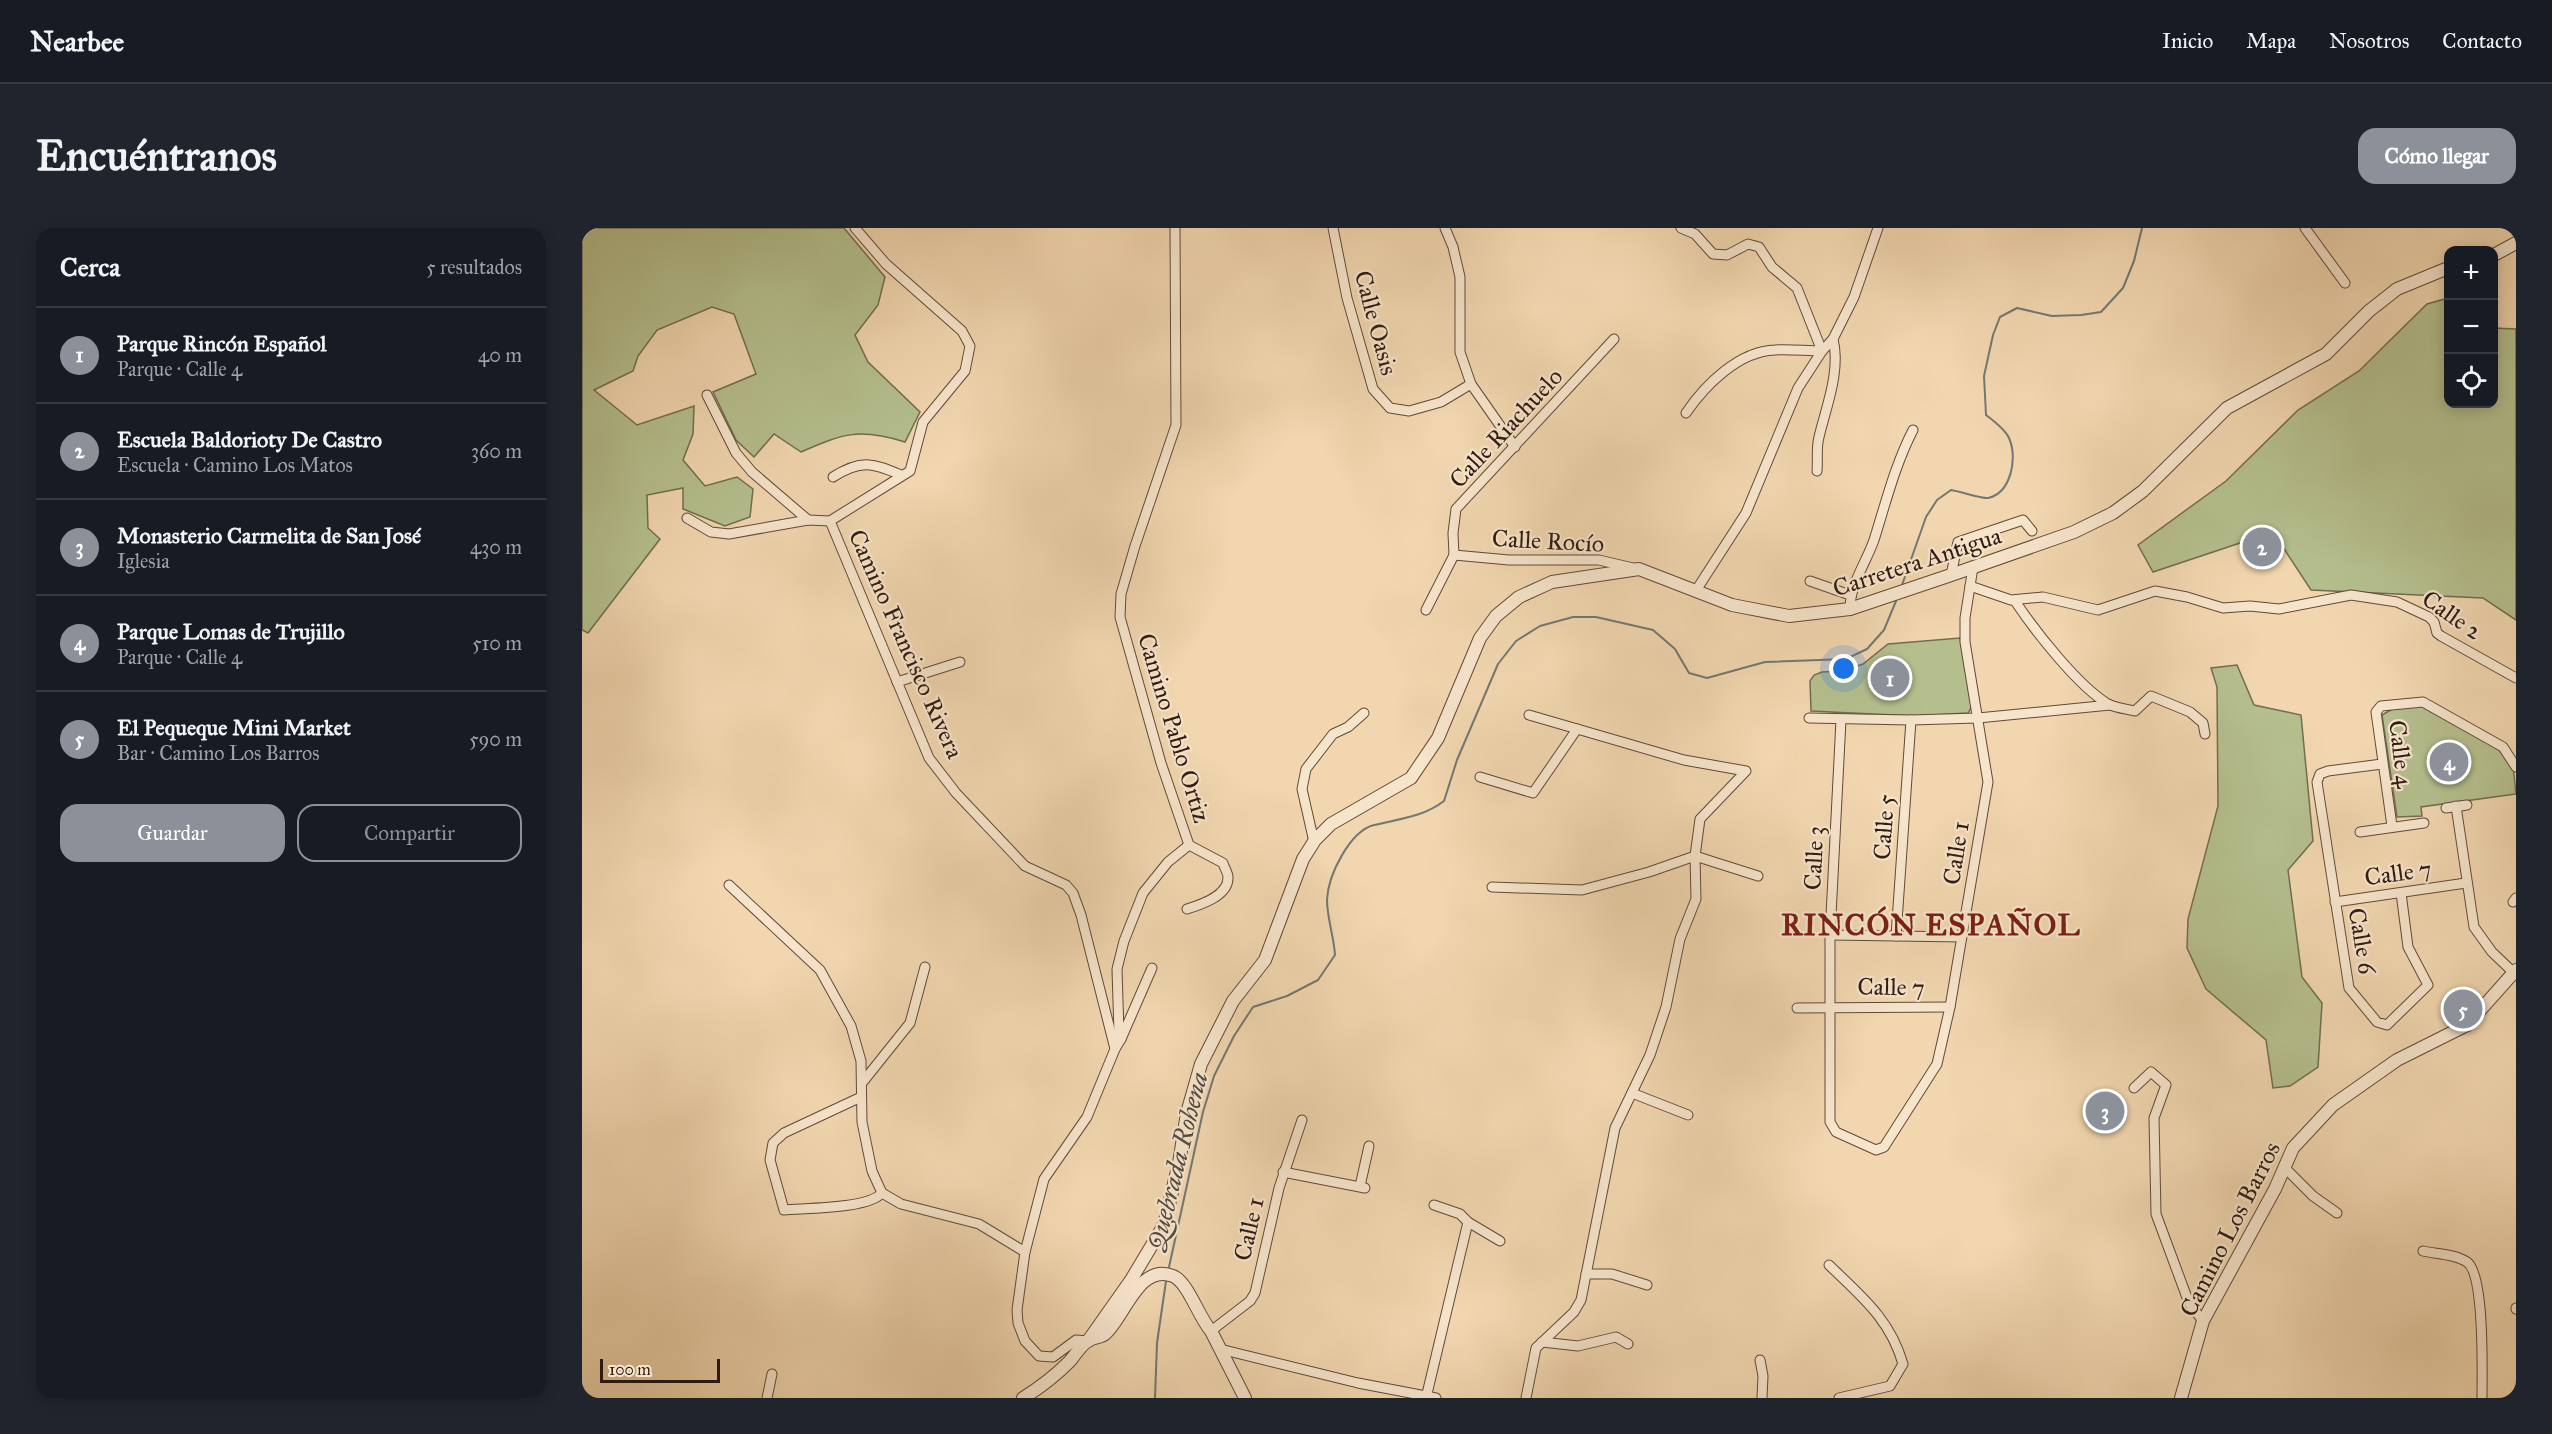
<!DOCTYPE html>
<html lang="es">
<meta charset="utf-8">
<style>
:root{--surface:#171b24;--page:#20242c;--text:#f1f3f6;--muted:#9ea1a6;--line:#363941;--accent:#8c9099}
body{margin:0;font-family:"IM FELL Great Primer",serif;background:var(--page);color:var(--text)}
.controls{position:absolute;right:18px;top:18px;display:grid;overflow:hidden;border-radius:12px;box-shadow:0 3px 15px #0003}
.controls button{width:54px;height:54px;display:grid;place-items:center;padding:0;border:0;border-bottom:2px solid var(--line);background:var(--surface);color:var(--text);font:30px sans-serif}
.scale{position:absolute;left:18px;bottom:15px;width:120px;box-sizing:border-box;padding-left:6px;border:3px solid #2f1b11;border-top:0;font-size:16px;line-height:21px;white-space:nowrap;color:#2f1b11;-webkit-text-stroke:4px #f6e4cb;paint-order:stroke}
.you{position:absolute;left:1262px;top:441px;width:21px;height:21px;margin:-15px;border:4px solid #fff;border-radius:50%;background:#1a73e8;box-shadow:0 0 0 9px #1a73e833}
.badge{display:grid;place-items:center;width:39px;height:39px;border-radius:50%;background:var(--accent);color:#fff;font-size:20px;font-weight:700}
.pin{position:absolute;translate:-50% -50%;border:3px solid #fff;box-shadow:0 2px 6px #0006}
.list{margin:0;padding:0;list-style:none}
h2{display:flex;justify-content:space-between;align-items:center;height:78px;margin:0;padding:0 24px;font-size:26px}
h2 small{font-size:20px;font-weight:400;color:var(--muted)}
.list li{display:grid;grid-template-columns:39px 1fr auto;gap:18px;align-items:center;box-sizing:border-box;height:96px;padding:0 24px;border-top:2px solid var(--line)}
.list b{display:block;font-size:22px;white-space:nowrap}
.list p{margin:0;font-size:20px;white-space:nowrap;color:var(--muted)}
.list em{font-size:20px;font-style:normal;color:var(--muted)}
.actions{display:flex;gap:12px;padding:18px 24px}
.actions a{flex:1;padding:14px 0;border:2px solid var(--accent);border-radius:18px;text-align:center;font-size:21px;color:var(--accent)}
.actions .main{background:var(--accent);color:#fff}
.icon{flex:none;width:33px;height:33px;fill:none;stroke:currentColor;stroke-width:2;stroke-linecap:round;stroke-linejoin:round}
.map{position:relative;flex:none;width:1934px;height:1170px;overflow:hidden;border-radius:18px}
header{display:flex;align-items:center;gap:36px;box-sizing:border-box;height:84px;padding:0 30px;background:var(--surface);border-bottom:2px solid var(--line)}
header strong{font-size:28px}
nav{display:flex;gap:33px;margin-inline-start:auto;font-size:21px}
.intro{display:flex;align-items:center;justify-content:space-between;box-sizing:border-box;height:144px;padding:0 36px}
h1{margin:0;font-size:42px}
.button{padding:15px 27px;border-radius:18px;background:var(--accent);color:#fff;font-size:21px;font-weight:700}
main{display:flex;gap:36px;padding:0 36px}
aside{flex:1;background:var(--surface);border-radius:18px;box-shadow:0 3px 15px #0003}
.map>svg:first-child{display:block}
</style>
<header>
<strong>Nearbee</strong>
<nav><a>Inicio</a><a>Mapa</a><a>Nosotros</a><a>Contacto</a></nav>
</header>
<div class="intro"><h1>Encuéntranos</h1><a class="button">Cómo llegar</a></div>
<main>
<aside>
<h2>Cerca<small>5 resultados</small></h2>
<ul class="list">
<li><span class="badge">1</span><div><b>Parque Rincón Español</b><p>Parque · Calle 4</p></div><em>40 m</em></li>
<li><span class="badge">2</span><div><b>Escuela Baldorioty De Castro</b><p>Escuela · Camino Los Matos</p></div><em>360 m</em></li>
<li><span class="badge">3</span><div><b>Monasterio Carmelita de San José</b><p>Iglesia</p></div><em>430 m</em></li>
<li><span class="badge">4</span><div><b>Parque Lomas de Trujillo</b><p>Parque · Calle 4</p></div><em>510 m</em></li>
<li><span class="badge">5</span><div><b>El Pequeque Mini Market</b><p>Bar · Camino Los Barros</p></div><em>590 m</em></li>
</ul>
<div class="actions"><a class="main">Guardar</a><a>Compartir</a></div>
</aside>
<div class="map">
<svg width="1934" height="1170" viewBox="0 0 1934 1170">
<rect width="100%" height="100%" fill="#f1d6af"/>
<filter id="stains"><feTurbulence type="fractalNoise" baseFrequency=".00333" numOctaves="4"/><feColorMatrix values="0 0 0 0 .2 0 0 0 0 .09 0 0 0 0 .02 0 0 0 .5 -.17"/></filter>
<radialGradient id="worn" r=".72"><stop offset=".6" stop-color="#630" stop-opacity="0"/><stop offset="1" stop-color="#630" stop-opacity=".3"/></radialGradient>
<!-- green -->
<g fill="#b5bf8e" stroke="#726d50" stroke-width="1.5">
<path d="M0,0H262L303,49L296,77L273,107L286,134L338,184L323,214C278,200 262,205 219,224L192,206L172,229L154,212L131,164L174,146L152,86L130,79L75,102L56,128L51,143L12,162L55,197L112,178L111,206L101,232L123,258L155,249L171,261L168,289L143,298L101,281V260L65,267L66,300L78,311L6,405L0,402Z"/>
<polygon points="1866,70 1866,176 1912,176 1912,100 1934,101 1934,392 1901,370 1729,362 1691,304 1571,344 1556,317 1644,253 1716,182 1777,143 1845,76"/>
<polygon points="1378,410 1390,478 1386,485 1331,488 1229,483 1228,453 1232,447 1240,444 1259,443 1281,436 1306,416"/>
<polygon points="1655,437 1672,477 1719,487 1731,613 1706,642 1720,749 1740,775 1736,839 1708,858 1691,860 1684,812 1624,761 1605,720 1606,691 1636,578 1635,459 1629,440"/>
<polygon points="1839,478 1915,520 1931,538 1934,566 1839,579 1840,588 1815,589 1800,487 1814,479"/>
</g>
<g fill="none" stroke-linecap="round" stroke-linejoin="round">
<!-- stream -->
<g stroke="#727874" stroke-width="2">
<path d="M1320,357L1344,289L1355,272L1369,262C1377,263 1401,271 1406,270C1429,265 1436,230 1427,210C1423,201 1412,193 1404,187L1402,148L1411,107L1418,89L1435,80L1470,88L1499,87L1519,84L1541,60L1552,33L1560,0"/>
<path d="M587,1039L621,884L632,848L652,808L671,779L705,768L736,752L753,727C752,709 745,690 745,672C746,647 768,603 792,597C817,591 841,589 862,573L875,532L916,436L934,413L958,398L991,389H1014L1071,402L1093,421L1107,445L1125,450L1183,434L1264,431L1285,421L1302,402L1314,373"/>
<polyline points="573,1170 575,1115 584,1053"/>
</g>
<!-- minor casing -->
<g stroke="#604a38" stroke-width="11">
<g id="minor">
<polyline points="593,0 594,197 553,318 539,366 538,389 579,535 607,617"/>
<polyline points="751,0 765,70 791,161 808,180 827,183 859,174 889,156"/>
<polyline points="863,0 871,19 878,49 878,124 889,156 933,219"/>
<path d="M1099,0L1113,6L1131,26L1145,27L1166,16L1177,19L1190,39L1215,60L1240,123C1224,123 1208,121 1193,122C1157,123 1123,157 1104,185"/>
<polyline points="1723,0 1763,55"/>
<polyline points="125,167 154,225 170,244 226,292"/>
<path d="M1235,243C1236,232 1234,220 1237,209C1244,179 1259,143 1251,111"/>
<path d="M251,249C279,231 291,235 319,247"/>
<polyline points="105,290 129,304 147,306 226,292 248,293"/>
<polyline points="248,293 347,530 374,565 443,638 484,657 491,665 499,687 533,821"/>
<polyline points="248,293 328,243 341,194 383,143 388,118 380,103 304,36 273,0"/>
<polyline points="872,327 871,305 874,281 1032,111"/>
<polyline points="872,327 927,332 1017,332 1051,340"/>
<polyline points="1369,347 1376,314 1441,292 1450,303"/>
<polyline points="1228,353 1268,367"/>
<polyline points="1388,358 1429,372 1461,369 1516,382 1573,363 1605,369 1641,380 1668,378 1697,381 1769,367 1815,374 1847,389 1852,394 1855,405 1859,408 1934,450"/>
<polyline points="1113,364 1164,285 1216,160 1240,123 1251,111 1272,69 1296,0"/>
<path d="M1433,373C1453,403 1496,458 1526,476C1534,480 1545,481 1553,483L1569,468L1608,484L1621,495L1623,506"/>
<path d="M1268,381C1268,356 1284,335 1292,312C1304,274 1313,237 1331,202"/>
<polyline points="844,382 872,327"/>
<polyline points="315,454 378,434"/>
<polyline points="1227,490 1329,492 1396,490 1528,477"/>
<polyline points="1259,492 1248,707 1248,894 1254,904 1294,922 1302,919 1355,836 1368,779 1406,554 1383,414 1383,390 1391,339"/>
<polyline points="1800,536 1746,543 1738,546 1735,554 1767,760 1795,794 1805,797 1846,757 1826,719 1819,665"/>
<polyline points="898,549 951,565 995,501"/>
<polyline points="1874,578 1892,699 1910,724 1932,745"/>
<polyline points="1864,580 1885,577"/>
<polyline points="1810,598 1794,484 1799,478 1841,474 1921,519 1934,539"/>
<polyline points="1778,604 1842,595"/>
<polyline points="732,614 720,561 724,541 751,506 766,499 782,485"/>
<polyline points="147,657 238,742 269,798 279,833 280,894 290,943 300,965 319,976 397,996 443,1024"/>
<polyline points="910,659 1000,662 1067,644 1113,628 1176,648"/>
<polyline points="1753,674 1884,655"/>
<polyline points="1931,674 1934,670"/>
<path d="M605,681C618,677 647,668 646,649C646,645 642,639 641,635L607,617"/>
<polyline points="1248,707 1380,709"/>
<polyline points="1314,708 1329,492"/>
<polyline points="1215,780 1368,779"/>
<polyline points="539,811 570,740"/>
<polyline points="280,855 328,795 343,739"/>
<polyline points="1552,860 1569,844 1584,857 1572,890 1574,986 1607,1075 1621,1093"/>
<polyline points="1050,865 1106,887"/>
<path d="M279,869L202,905L191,915L188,932L202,982C224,980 286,981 300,965"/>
<polyline points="1702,939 1731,968 1755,985"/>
<polyline points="701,944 783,960"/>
<polyline points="778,958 787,918"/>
<polyline points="886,994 918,1013"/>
<path d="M1841,1023C1854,1026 1874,1026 1885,1034C1903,1047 1900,1146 1900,1170"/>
<path d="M1247,1037C1280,1069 1308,1091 1321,1136L1308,1158L1257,1170"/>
<polyline points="1004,1046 1030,1046 1065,1057"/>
<polyline points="1934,1080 1934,1081"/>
<polyline points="629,1103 668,1073 673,1065 697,960 720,892"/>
<polyline points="506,1113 494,1112 471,1129 457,1128 443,1113 436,1095 435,1082 443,1024 462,951 505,889 533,821 539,811 537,805 535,741 542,713 561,665 586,634 607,617"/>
<polyline points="960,1114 996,1118 1034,1109 1046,1116"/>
<polyline points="638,1121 776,1155 854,1170"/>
<polyline points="1178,1132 1181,1148 1180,1170"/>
<polyline points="185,1170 190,1146"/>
<polyline points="844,1170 886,994 878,986 852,977"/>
<polyline points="944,1170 954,1120 992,1084 999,1072 1033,900 1068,827 1084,779 1098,711 1114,671 1113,628 1118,591 1164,543 1102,532 947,487"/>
</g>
</g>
<!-- tertiary casing -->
<g stroke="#604a38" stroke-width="14">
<g id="tertiary">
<polyline points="1912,27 1934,15"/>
<polyline points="506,1113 549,1052 582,997 597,935 605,885 619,836 651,773 683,732 721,631 733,612 749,596 829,550 856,510 898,410 914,388 937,369 970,354 1057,341 1150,377 1207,388 1268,381 1369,347 1492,304 1531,285 1561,263 1645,180 1744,126 1787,83 1815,61 1866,40"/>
<path d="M441,1170C459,1159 473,1148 488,1133C493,1127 499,1117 506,1113C511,1109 518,1110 523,1106C542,1090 557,1034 591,1048C606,1054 617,1090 629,1103L663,1170"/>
<polyline points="1599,1170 1621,1093 1693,961 1711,920 1751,877 1815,832 1885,797 1934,742"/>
</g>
</g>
<!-- minor -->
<use href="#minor" stroke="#f6e4cb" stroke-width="9"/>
<!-- tertiary -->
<use href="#tertiary" stroke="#f6e4cb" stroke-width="12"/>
</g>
<g text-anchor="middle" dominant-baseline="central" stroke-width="4.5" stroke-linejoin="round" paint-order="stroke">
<!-- street labels -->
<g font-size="24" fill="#2f1b11" stroke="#f6e4cb">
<text transform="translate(794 95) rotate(75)">Calle Oasis</text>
<text transform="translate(924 200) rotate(-47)">Calle Riachuelo</text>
<text transform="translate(966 313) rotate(3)">Calle Rocío</text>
<text transform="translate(1335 334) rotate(-18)">Carretera Antigua</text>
<text transform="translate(1870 387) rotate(35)">Calle 2</text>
<text transform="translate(324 416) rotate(66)">Camino Francisco Rivera</text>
<text transform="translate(592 500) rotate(73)">Camino Pablo Ortiz</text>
<text transform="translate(1819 526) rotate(83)">Calle 4</text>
<text transform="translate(1302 599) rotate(-86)">Calle 5</text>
<text transform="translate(1374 625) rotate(-81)">Calle 1</text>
<text transform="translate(1232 630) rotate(-87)">Calle 3</text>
<text transform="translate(1816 645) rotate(-8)">Calle 7</text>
<text transform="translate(1780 713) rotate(80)">Calle 6</text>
<text transform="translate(1309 759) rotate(1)">Calle 7</text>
<text transform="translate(667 1001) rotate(-77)">Calle 1</text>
<text transform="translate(1648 1001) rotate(-63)">Camino Los Barros</text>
</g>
<!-- water labels -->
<g font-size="26" font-style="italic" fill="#514a43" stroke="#f6e4cb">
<text transform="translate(595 933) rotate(-76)">Quebrada Rohena</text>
</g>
<!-- district labels -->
<g font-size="30" font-weight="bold" letter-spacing="1.5" fill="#7a1f14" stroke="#f6e4cb">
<text x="1349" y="697">RINCÓN ESPAÑOL</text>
</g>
</g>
<rect width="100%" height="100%" filter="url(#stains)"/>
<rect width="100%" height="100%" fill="url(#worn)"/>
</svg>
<div class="controls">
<button>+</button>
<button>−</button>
<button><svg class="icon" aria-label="locate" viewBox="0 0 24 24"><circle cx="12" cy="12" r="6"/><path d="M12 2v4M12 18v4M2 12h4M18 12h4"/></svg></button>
</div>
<div class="scale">100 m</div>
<div class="you"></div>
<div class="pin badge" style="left:1308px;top:450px">1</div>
<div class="pin badge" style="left:1680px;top:319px">2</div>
<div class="pin badge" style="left:1523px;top:883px">3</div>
<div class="pin badge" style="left:1867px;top:534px">4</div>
<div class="pin badge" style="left:1881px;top:781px">5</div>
</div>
</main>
